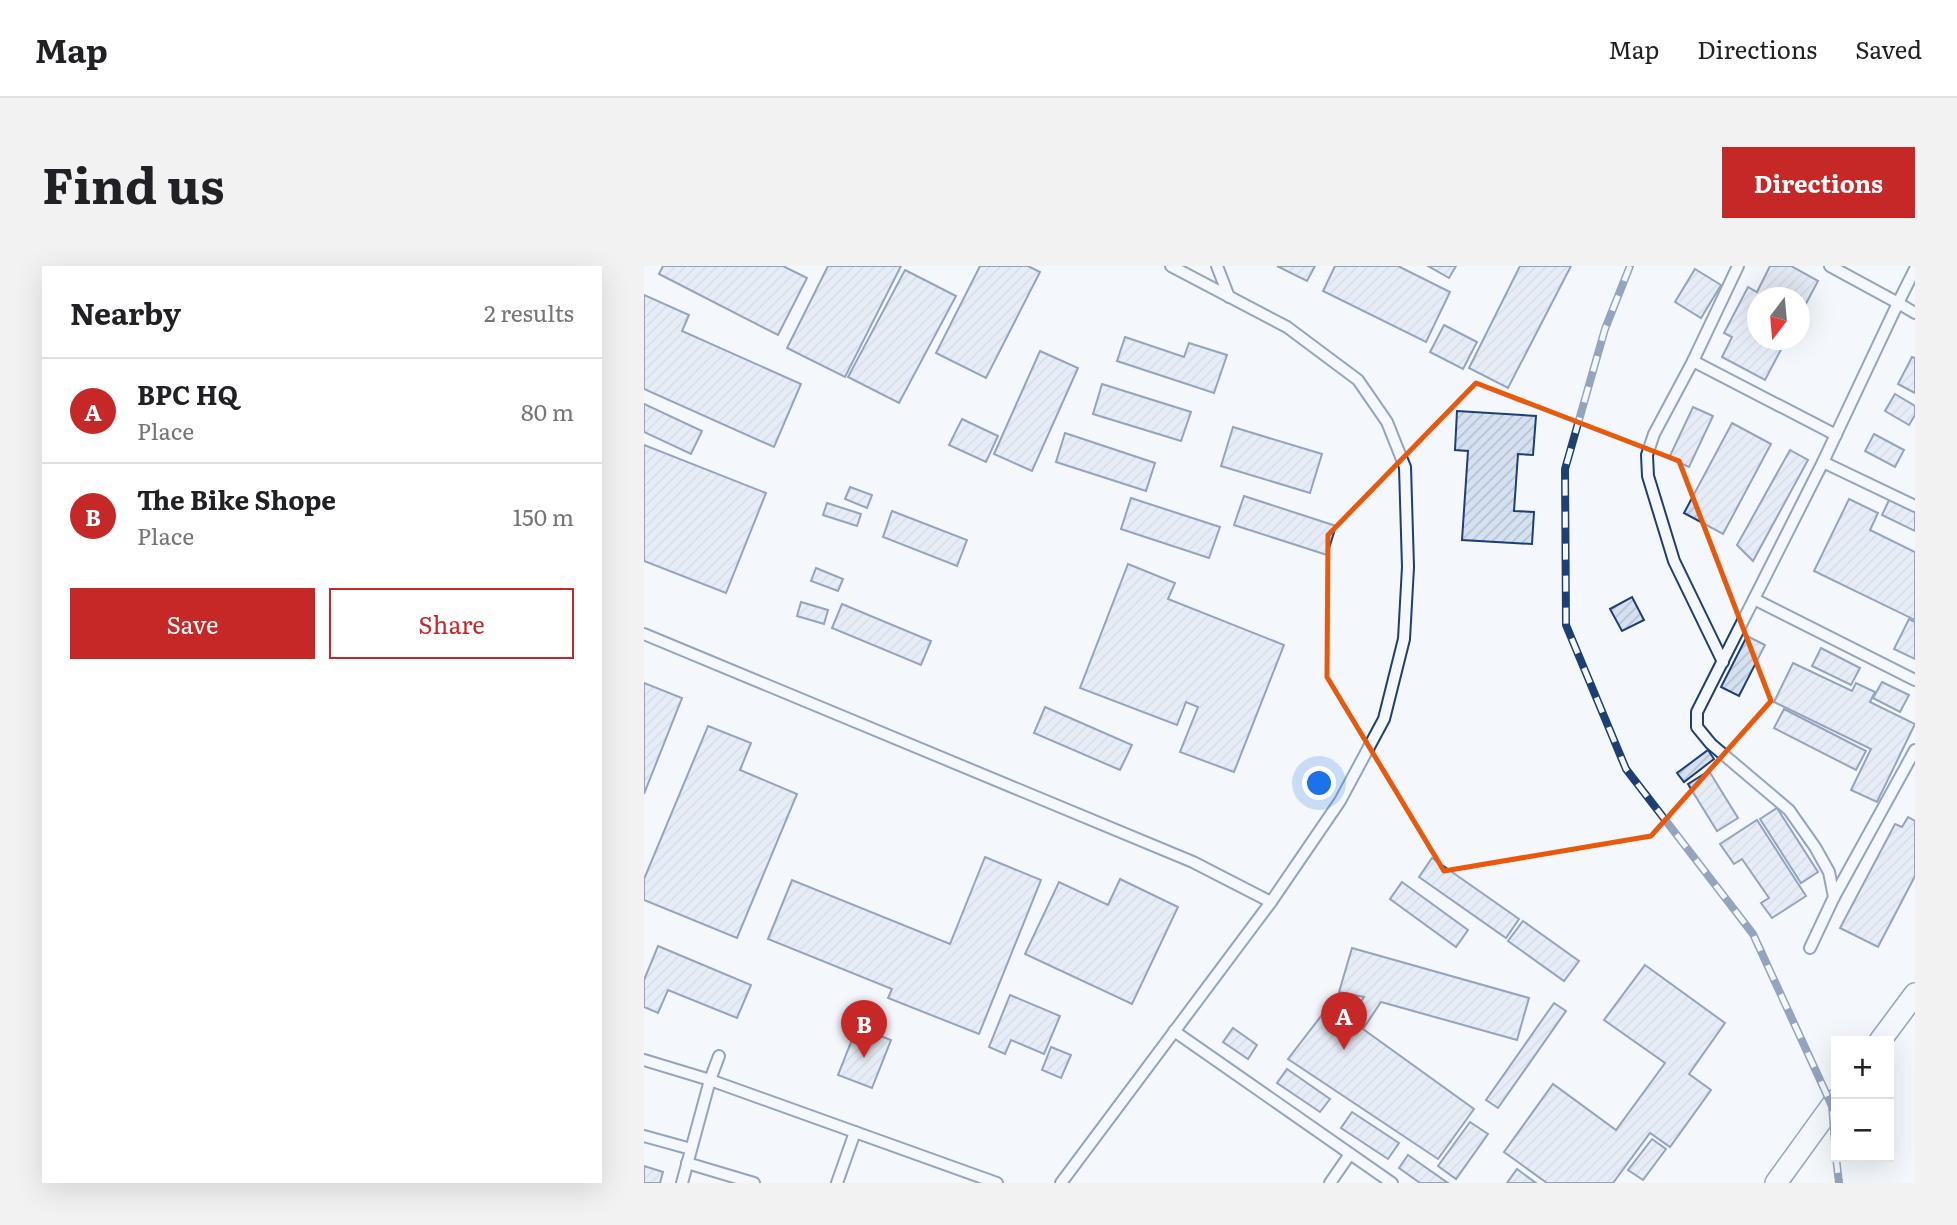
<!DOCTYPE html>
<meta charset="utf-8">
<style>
:root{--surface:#fff;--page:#f2f2f2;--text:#202124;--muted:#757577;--line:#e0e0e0;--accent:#c62828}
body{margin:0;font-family:Literata,serif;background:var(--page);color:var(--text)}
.controls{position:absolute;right:21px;bottom:21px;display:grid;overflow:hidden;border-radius:0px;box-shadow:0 7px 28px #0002}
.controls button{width:63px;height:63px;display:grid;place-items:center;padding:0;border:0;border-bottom:2px solid var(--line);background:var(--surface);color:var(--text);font:35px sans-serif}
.compass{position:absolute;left:1103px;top:21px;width:63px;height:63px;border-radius:50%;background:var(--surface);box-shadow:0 7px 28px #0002;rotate:196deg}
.you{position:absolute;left:676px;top:518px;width:24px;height:24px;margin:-18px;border:5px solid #fff;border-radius:50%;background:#1a73e8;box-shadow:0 0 0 10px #1a73e833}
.badge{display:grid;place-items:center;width:46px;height:46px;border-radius:50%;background:var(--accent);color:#fff;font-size:23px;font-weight:700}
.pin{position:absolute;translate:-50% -58px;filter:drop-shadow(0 2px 4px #0008)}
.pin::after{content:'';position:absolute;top:37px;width:24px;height:21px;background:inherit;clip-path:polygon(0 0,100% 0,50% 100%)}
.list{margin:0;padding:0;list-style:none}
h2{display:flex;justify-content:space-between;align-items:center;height:91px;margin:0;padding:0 28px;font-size:30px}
h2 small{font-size:23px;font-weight:400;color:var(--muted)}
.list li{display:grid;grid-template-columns:46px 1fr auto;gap:21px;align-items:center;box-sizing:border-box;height:105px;padding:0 28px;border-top:2px solid var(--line)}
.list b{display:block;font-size:26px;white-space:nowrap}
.list p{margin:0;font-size:23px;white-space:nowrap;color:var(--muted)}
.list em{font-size:23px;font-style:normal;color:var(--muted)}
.actions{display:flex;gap:14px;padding:21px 28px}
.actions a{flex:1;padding:16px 0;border:2px solid var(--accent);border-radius:0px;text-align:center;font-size:24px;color:var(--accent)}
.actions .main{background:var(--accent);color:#fff}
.map{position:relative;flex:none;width:1271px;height:917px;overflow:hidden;border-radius:0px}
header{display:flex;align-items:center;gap:42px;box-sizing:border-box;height:98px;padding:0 35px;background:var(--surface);border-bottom:2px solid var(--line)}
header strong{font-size:33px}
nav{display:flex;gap:38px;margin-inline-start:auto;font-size:24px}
.intro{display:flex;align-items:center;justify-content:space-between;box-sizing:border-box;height:168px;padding:0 42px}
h1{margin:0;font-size:49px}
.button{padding:18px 32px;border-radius:0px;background:var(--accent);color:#fff;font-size:24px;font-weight:700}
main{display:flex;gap:42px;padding:0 42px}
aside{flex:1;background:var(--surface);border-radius:0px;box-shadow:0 7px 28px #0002}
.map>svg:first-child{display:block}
</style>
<header>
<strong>Map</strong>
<nav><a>Map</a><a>Directions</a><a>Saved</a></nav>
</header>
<div class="intro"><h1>Find us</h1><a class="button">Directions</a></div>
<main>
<aside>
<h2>Nearby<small>2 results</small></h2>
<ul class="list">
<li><span class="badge">A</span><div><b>BPC HQ</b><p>Place</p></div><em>80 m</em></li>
<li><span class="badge">B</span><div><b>The Bike Shope</b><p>Place</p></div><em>150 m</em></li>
</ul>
<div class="actions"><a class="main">Save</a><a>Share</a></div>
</aside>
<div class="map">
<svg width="1271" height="917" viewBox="0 0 1271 917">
<defs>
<pattern id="building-hatch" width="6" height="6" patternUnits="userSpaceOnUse" patternTransform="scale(1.75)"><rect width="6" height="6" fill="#d5e0f0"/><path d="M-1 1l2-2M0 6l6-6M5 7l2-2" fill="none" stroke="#b6c1d1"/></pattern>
</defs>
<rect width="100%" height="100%" fill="#f4f7fb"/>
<!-- building -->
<g fill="url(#building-hatch)" stroke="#1d3f73" stroke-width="2">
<polygon points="19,0 139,0 163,12 134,69 15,8"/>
<polygon points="184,0 257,0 201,111 143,82"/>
<polygon points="336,0 384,0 396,6 342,112 292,87"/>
<polygon points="633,0 671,0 663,15"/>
<polygon points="691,0 754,0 806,26 782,76 679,25"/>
<polygon points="784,0 812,0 805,12"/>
<polygon points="876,0 927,0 864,122 825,102"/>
<polygon points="1126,0 1147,0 1174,15 1156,49 1156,32 1114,32 1114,74 1142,74 1121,114 1078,91 1088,71 1080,67 1104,21 1113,26"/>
<polygon points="1051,3 1077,19 1057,52 1031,36"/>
<polygon points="261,4 312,30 255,137 204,111"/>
<polygon points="0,29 45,49 38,65 157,118 130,181 0,123"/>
<polygon points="800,59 833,76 819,103 786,86"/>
<polygon points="481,71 540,91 545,77 583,89 570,127 473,95"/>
<polygon points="396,85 434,102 388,205 350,188"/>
<polygon points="1268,91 1271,92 1271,127 1254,118"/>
<polygon points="458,118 547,146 537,175 449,148"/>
<polygon points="1251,128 1271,140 1271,149 1265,159 1241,145"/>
<polygon points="0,138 58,165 47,188 0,166"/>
<polygon points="1049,141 1069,150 1045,201 1025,192"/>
<polygon points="813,145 892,150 889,189 874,188 870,245 890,246 888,278 818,274 824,185 811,184"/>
<polygon points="318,153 354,170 342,196 305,179"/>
<polygon points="1088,157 1127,178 1079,268 1040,247"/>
<polygon points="589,161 678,188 666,227 577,200"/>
<polygon points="421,167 511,197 502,225 412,196"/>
<polygon points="1230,168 1260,184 1251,201 1221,185"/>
<polygon points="0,179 122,227 82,327 0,295"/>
<polygon points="1146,184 1164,194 1109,295 1093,279"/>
<polygon points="206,221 228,229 223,242 201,233"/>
<polygon points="600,230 692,260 683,289 590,259"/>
<polygon points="487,232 576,261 565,292 477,263"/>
<polygon points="1246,232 1271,245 1271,265 1238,249"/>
<polygon points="1205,233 1234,247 1226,264 1271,286 1271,354 1170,305"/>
<polygon points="183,237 217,248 213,260 179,249"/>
<polygon points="248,245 323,274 313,300 239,271"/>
<polygon points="484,298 531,317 524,333 640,379 590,506 536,486 554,441 542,436 533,459 436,422"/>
<polygon points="172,302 199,313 194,325 167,315"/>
<polygon points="988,331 1000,354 978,365 966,343"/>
<polygon points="157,336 184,344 180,358 153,350"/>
<polygon points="198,338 287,375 277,399 188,362"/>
<polygon points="1265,353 1271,356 1271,393 1250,383"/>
<polygon points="1103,370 1121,379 1095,430 1077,421"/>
<polygon points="1177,382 1216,402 1207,419 1168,400"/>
<polygon points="1149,397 1208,425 1212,417 1231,426 1226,436 1271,458 1233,536 1207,524 1227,483 1130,436"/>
<polygon points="1238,416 1265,429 1256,446 1229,432"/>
<polygon points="0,417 38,432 0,528"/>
<polygon points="401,441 488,479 476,504 390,467"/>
<polygon points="1140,443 1222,485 1212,504 1130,462"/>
<polygon points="64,460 107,477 96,504 153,528 93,672 0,634 0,613"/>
<polygon points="1064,484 1070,493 1040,516 1033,507"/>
<polygon points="1065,505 1094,552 1073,565 1044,518"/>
<polygon points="1133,542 1174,606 1157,617 1116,553"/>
<polygon points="1264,551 1271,555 1271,610 1234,681 1196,662 1251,558 1258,561"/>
<polygon points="1113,554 1162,630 1128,652 1117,637 1125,632 1098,593 1090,598 1076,578"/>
<polygon points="341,591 397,614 335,768 244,732 248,723 124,673 148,614 306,678"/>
<polygon points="788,592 875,653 862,672 775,611"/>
<polygon points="476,613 534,641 488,738 381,688 415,616 464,639"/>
<polygon points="758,616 824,664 812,681 746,633"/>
<polygon points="879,655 935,695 920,715 864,675"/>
<polygon points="14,680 107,719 93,752 24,724 14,747 0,741 0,714"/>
<polygon points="708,682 885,732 873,774 737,736 719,763 830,843 794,893 644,793 684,741 703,755 720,731 695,726"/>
<polygon points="1001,699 1081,757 1045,808 1067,824 1026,881 1006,867 969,917 903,917 860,886 909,818 972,864 1021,797 960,754"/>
<polygon points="366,729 416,750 400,788 367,774 361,788 345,781"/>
<polygon points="910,737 922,745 854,842 842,834"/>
<polygon points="213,761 247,774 228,822 194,809"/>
<polygon points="589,762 613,779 604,793 579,776"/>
<polygon points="407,781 427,789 417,812 398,804"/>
<polygon points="643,803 686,833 676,846 633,817"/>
<polygon points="708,846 755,877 744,893 697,862"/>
<polygon points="826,856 844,868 812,913 794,900"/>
<polygon points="1008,873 1022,883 999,914 984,904"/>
<polygon points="764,889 804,917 776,917 755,902"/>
<polygon points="0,900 19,906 16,917 0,917"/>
<polygon points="873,903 892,917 863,917"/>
</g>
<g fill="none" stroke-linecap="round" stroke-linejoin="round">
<!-- service casing -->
<g stroke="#1d3f73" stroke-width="14">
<g id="service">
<polyline points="573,0 585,31"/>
<polyline points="1186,0 1254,37 1271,3"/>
<polyline points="1049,95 1192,169"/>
<polyline points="1179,196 1271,240"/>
<polyline points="1110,333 1271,414"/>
<polyline points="0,368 549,596 627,636"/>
<polyline points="1079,396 1030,295 1004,210 1003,189 1010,168 1049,95 1094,0"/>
<polyline points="1190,631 1271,484"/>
<polyline points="1166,682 1190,631 1185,606 1171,581 1145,544 1067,478 1053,461 1053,446 1179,196 1254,37 1271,47"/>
<polyline points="530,765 748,917"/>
<polyline points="0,794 66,814 353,917"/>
<polyline points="0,870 47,883"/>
<polyline points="43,897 110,917"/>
<polyline points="38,917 66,814 75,790"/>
<polyline points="193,917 211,866"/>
<polyline points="417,917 627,636 696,535 740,453 760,373 764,301 761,201 743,156 714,114 643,61 527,0"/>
<polyline points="686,917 706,888"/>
</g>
</g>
<!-- minor casing -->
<g stroke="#1d3f73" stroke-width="24">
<g id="minor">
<polyline points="1236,775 1271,728"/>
<polyline points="1132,917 1192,834"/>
</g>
</g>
<!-- service -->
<use href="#service" stroke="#f4f7fb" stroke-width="10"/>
<!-- minor -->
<use href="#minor" stroke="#f4f7fb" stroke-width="21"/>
<!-- rail casing -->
<g stroke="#1d3f73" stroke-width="8">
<g id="rail">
<polyline points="986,0 961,63 921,203 922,359 982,503 1109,668 1188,840 1192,889"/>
<polyline points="1192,891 1195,917"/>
</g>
</g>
<!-- rail -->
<use href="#rail" stroke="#f4f7fb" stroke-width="5" stroke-dasharray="16" stroke-linecap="butt"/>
</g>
<!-- marked area -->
<path d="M0 0H1271V917H0ZM832,117L1035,195L1127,435L1007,570L800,605L683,411L684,269Z" fill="#f4f7fb" fill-opacity=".55" fill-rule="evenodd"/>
<path fill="none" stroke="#e8590c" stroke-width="5" stroke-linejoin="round" d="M832,117L1035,195L1127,435L1007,570L800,605L683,411L684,269Z"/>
</svg>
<div class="controls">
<button>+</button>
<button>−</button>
</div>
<svg class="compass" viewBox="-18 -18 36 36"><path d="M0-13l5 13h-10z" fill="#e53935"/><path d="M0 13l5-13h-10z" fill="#757577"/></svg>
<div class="you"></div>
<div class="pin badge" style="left:700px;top:784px">A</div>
<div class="pin badge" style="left:220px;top:792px">B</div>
</div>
</main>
